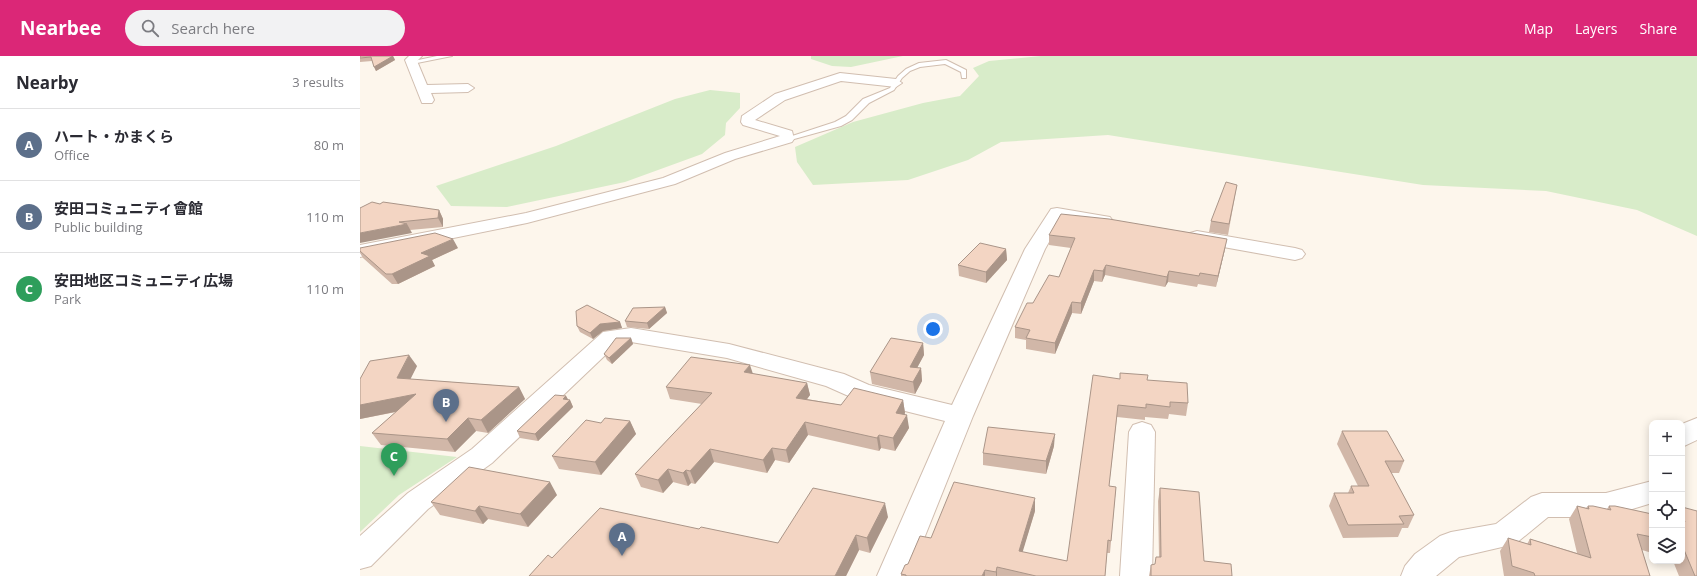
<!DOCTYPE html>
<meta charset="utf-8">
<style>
:root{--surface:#fff;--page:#f2f2f3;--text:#2b2b33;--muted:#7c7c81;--line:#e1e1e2;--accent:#db2777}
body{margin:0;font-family:"Open Sans","Noto Sans JP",sans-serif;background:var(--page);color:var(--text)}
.controls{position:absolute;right:12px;bottom:12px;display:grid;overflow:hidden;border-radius:8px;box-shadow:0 2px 10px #0003}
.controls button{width:36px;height:36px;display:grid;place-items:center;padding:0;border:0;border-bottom:1px solid var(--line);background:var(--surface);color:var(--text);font:20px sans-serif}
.you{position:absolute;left:573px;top:273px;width:14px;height:14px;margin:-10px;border:3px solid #fff;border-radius:50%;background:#1a73e8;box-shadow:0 0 0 6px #1a73e833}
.badge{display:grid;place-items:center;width:26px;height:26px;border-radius:50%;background:var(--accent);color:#fff;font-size:13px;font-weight:700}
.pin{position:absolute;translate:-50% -33px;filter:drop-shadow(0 1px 2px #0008)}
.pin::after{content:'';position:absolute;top:21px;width:14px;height:12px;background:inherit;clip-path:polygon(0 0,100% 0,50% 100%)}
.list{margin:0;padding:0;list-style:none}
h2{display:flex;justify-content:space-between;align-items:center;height:52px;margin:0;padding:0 16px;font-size:17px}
h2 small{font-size:13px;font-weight:400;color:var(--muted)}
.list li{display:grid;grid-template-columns:26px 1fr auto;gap:12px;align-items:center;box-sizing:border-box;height:72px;padding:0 16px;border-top:1px solid var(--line)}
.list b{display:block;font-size:15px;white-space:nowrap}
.list p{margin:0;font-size:13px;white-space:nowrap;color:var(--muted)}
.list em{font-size:13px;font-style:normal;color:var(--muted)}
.icon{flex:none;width:22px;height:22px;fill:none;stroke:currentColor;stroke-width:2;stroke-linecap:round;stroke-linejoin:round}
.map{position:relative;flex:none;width:1337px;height:520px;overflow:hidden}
header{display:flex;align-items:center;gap:24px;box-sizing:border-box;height:56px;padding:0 20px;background:var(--accent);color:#fff}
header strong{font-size:19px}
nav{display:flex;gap:22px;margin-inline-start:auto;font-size:14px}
.search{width:280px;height:36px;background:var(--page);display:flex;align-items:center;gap:10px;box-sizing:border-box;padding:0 14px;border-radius:22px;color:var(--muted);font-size:15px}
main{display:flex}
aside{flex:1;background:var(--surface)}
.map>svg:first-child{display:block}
</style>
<header>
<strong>Nearbee</strong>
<div class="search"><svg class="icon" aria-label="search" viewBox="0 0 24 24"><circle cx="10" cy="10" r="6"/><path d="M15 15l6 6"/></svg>Search here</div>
<nav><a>Map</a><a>Layers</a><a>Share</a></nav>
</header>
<main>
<aside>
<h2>Nearby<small>3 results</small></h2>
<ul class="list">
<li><span class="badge" style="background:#5c6f8a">A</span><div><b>ハート・かまくら</b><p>Office</p></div><em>80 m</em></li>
<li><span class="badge" style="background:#5c6f8a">B</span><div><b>安田コミュニティ會館</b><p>Public building</p></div><em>110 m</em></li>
<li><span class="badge" style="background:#2e9e5b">C</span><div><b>安田地区コミュニティ広場</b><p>Park</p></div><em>110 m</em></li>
</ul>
</aside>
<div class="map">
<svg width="1337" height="520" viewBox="0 0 1337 520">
<rect width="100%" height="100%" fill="#fdf6ec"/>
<!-- green -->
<g fill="#d8ecc9">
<polygon points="451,0 543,0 491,11 472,10 451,3"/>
<polygon points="681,0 1337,0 1337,180 1277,154 1186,135 1063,129 748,79 641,86 608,104 548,124 453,129 437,106 435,91 493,66 563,47 600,40 619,20 613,12 629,5"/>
<polygon points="350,34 380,37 380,52 366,67 365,79 342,98 265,126 147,151 91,150 76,130 196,90 315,43"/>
<polygon points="0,390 97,401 39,439 0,476"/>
</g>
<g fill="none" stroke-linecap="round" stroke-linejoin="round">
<!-- service casing -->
<g stroke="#d1beb0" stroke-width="2">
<g id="service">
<polygon points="77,0 92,0 52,8 49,6"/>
<polygon points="586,4 606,14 606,22 602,22 601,16 585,8 560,11 550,15 542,22 534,34 509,47 492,64 481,70 427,85 423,83 475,66 486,60 503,43 530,32 538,20 546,13 559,7"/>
</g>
</g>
<!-- minor casing -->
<g stroke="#d1beb0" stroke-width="2">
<g id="minor">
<polygon points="49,0 62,0 57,5 67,29 108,28 114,32 108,36 71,37 74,44 72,47 62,47 45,4"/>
<polygon points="480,17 536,23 542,27 536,31 481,25 425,44 395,64 432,75 434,83 432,86 375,103 315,128 167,167 0,201 0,189 166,157 303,122 365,97 420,80 383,69 381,66 382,60 415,38"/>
<polygon points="697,152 744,160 750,161 753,165 750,169 744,170 702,163 685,193 613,360 549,520 517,520 585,365 493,342 466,330 367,302 271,286 258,287 132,407 68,453 11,510 0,513 0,480 48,437 112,393 243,276 271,272 369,288 484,318 509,329 592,349 665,193 691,153"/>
<polygon points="837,175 935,192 942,194 945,198 942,202 935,204 830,185 828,181 830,177"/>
<polygon points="1337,362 1337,384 1322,391 1322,368"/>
<polygon points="782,366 791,369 795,376 792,520 760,520 769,376 773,369"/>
<polygon points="1292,425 1292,447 1246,461 1188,461 1155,488 1099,501 1076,520 1041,520 1045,510 1055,498 1080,480 1091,476 1136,468 1171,441 1182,437 1246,437"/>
</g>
</g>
<!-- service -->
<use href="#service" fill="#fff" fill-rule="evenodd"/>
<!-- minor -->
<use href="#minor" fill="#fff" fill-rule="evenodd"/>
</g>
<!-- wall -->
<g fill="#d1b7a8">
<polygon points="0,0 33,0 35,4 16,15 12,5 0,6"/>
<polygon points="877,129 868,179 849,176 851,165"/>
<polygon points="20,148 79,154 83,163 83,171 50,174 52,177"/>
<polygon points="689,179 865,193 856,231 838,228 837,231 808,226 805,231 745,219 742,226 734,225 721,258 712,257 695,298 666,293 666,284 655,282 655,271 673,247 699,221 711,192 689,189"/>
<polygon points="0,192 98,192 72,204 75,210 38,228 32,228 3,202 0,197"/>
<polygon points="646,193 647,204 626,227 599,220 598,209"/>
<polygon points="305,251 307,257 289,273 267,271 265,265"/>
<polygon points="260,266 262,272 243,275 233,283 220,276 217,270"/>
<polygon points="271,282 273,288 252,308 247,304 244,298"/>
<polygon points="563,287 564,299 557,312 561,312 562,325 555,338 512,328 510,316"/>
<polygon points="57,310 50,323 159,331 165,343 128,377 116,375 95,396 21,389 12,377 36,356 0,363 0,323"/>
<polygon points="393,318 447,327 450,339 447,343 481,349 543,344 545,357 544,359 549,372 535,395 521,392 519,395 448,379 429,407 415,404 407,417 354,406 335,428 331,427 328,430 313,426 303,437 281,431 275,418 342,348 310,343 306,331"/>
<polygon points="760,323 787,324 828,347 826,360 809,358 808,363 785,361 785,364 757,361 749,430 756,431 750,497 747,497 745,520 541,520 541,518 548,508 571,482 675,455 662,496 707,505"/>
<polygon points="206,340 208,344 210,344 213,351 178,385 160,382 157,375"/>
<polygon points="270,365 276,378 241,419 199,413 192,400 241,367"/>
<polygon points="982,375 1044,405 1039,417 1031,417 1054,459 1048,472 1042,472 1038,481 983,482 969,450 974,437 988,437 991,430 998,430 977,388"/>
<polygon points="694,390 686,418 623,409 623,397"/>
<polygon points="800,432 844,505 872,520 789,520 791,509 795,508 796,501 799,501 798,445"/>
<polygon points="197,439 168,471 128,463 123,468 80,459 71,446"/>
<polygon points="1217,450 1226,452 1228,450 1247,453 1249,450 1292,458 1292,497 1282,494 1290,520 1144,520 1140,495 1148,482 1167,488 1170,483 1217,497 1209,463"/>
<polygon points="1322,451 1337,520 1319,520 1313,505 1322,505"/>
<polygon points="528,461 510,497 499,494 486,520 169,520 192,502 339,473 418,487"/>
</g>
<!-- shaded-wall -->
<g fill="#aa9588">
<polygon points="32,0 33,0 35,4 16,15 14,11"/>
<polygon points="79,154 83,163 83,171 78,162"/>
<polygon points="47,168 52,177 0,187 0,177"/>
<polygon points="93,183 98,192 72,204 75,210 38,228 32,218 61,197"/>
<polygon points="867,183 865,193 856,231 858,220"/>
<polygon points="646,193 647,204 626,227 626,216"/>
<polygon points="746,209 745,219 742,226 743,215"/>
<polygon points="734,214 734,225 721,258 721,247"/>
<polygon points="809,215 808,226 805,231 807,221"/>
<polygon points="712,246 712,257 695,298 695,287"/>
<polygon points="305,251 307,257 289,273 287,267"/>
<polygon points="260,266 262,272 243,275 233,283 230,277 240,268"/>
<polygon points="271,282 273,288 252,308 249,302"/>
<polygon points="563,287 564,299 551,323 550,311"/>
<polygon points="49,299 57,310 45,334 37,322"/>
<polygon points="390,309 394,321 384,316"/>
<polygon points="561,312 562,325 555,338 553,326"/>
<polygon points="447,327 450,339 439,354 436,342"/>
<polygon points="159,331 165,343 128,377 121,364"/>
<polygon points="56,338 64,350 0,363 0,349"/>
<polygon points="206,340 209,345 210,344 213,351 178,385 175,378 203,343"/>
<polygon points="543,344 545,357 538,369 536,357"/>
<polygon points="547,359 549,372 535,395 533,382"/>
<polygon points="108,362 116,375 95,396 87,383"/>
<polygon points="270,365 276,378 241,419 235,406"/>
<polygon points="445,366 448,379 429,407 426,394"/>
<polygon points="695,378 694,390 686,418 686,405"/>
<polygon points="519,379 521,392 519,395 517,382"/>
<polygon points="412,392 415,404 407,417 403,404"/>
<polygon points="350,393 354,406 335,428 330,415"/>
<polygon points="308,413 313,426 303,437 298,424"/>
<polygon points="326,414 331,427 328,430 323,417"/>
<polygon points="190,426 197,439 168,471 160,458"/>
<polygon points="675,442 675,455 659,508 659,495"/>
<polygon points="525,447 528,461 510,497 507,482"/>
<polygon points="119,450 128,463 123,468 115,455"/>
<polygon points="496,479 499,494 486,520 475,520"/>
<polygon points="637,511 637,520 636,520 636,516"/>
<polygon points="625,514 625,520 622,520"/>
</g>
<!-- building -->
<g fill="#f3d5c3" stroke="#aa9588">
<polygon points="0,0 33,0 14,11 11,1 0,2"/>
<polygon points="866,126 877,129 869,168 851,165"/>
<polygon points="12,146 20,148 23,146 79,154 78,162 39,166 47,168 0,177 0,152"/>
<polygon points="701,158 749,163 867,183 858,220 840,217 839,220 809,215 807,221 746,209 743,215 734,214 721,247 712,246 695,287 666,282 670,274 655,271 667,247 673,247 689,219 699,221 715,182 689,179"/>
<polygon points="75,177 93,183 61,197 70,200 32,218 26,218 0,195 0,192"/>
<polygon points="620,187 646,193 626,216 598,209"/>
<polygon points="227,249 260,266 240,268 230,277 217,270 216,255"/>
<polygon points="305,251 287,267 265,265 273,252"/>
<polygon points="256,282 271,282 249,302 244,298"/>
<polygon points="531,282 563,287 550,311 561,312 553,326 510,316"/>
<polygon points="49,299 37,322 159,331 121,364 108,362 87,383 12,377 56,338 0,349 0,323 10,305"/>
<polygon points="331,301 390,309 384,316 447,327 436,342 481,349 494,332 543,344 536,357 547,359 533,382 519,379 517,382 445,366 426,394 412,392 403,404 350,393 330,415 326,414 323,417 308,413 298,424 275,418 352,337 306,331"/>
<polygon points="760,317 788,319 787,324 827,327 828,347 810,346 810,351 786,348 786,352 758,349 749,430 756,431 751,485 748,484 745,520 676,520 637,511 636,516 625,514 622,520 546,520 546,519 541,518 545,509 548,508 560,480 571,482 594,426 675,442 659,495 707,505 733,319 760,323"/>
<polygon points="195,339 206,340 203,343 210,344 175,378 157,375"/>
<polygon points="245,362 270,365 235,406 192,400 226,364 241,367"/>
<polygon points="628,371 695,378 686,405 623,397"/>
<polygon points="982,375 1027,375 1044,405 1025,405 1054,459 1039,460 1044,468 988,469 974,437 994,437 991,430 1009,430"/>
<polygon points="109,411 190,426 160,458 119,450 115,455 71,446"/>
<polygon points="453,432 525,447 507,482 496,479 475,520 169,520 188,499 192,502 240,452 339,473 341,471 418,487"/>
<polygon points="800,432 839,436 844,505 871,508 872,520 791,520 791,509 795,508 796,501 801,501"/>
<polygon points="1217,450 1229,453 1228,450 1233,450 1251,454 1249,450 1255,450 1292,458 1292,481 1277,478 1290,520 1175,520 1174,517 1152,510 1148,482 1171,489 1170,483 1231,502"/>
<polygon points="1322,451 1337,455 1337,520 1335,520 1322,489 1322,466 1325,466 1322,459"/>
</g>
</svg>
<div class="controls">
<button>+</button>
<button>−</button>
<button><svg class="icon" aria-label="locate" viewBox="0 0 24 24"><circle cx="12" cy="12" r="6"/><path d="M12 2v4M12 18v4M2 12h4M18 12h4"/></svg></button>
<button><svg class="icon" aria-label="layers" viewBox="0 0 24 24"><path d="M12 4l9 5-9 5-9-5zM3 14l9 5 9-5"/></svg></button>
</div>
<div class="you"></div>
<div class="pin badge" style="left:262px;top:500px;background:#5c6f8a">A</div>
<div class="pin badge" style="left:86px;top:366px;background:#5c6f8a">B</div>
<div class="pin badge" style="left:34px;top:420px;background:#2e9e5b">C</div>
</div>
</main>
